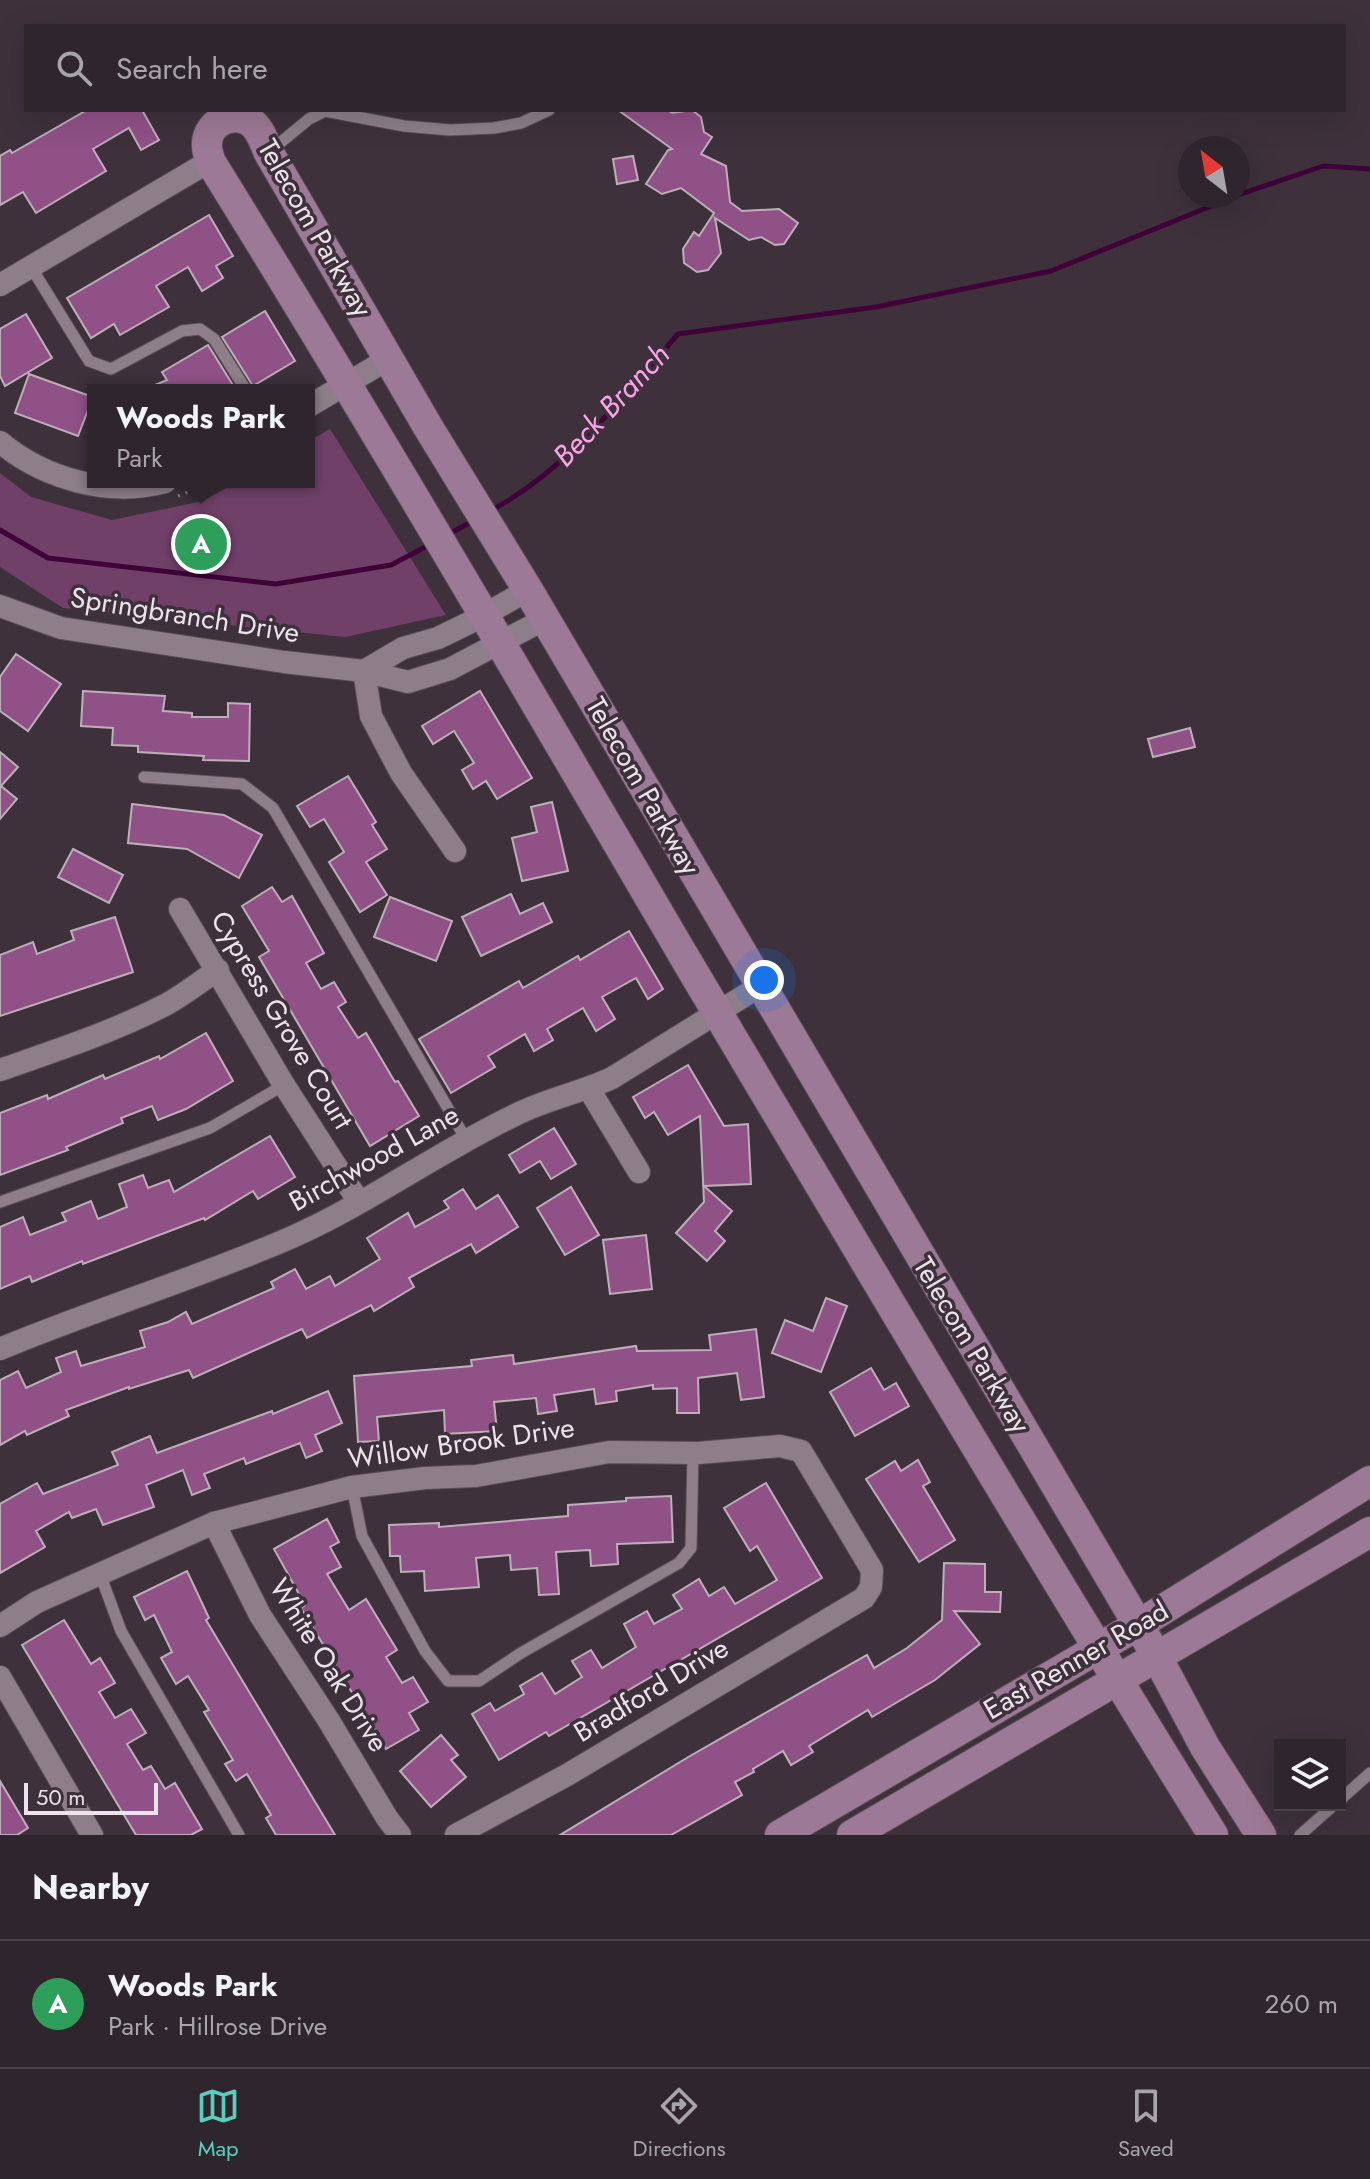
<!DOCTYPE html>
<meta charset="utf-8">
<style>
:root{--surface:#2e252d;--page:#3a3139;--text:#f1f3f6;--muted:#a7a5aa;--line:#494249;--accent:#59cebe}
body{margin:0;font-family:Jost,sans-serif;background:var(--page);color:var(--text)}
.controls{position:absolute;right:24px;bottom:24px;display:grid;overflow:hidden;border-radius:0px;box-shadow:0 8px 32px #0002}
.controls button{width:72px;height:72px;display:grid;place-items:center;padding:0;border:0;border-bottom:2px solid var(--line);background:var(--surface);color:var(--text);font:40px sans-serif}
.compass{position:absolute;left:1178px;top:136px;width:72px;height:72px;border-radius:50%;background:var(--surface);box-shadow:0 8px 32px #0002;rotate:329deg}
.scale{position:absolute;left:24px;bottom:20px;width:134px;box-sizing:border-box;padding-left:8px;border:4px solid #ece4ea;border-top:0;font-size:22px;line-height:28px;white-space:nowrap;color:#ece4ea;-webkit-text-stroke:6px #3e313c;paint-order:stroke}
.you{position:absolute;left:764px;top:980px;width:28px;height:28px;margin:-20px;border:6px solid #fff;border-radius:50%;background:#1a73e8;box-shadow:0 0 0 12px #1a73e833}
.badge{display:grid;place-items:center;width:52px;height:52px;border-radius:50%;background:var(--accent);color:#fff;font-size:26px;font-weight:700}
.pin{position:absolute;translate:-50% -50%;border:4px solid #fff;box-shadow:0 2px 8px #0006}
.popup{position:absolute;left:87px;top:384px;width:228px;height:104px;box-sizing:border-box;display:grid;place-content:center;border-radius:0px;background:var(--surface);filter:drop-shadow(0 2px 6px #0005);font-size:26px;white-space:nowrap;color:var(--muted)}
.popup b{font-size:30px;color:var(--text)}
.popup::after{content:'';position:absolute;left:50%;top:100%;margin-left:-16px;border:16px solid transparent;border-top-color:var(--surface)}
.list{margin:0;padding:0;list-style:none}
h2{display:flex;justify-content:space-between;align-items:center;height:104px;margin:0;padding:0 32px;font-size:34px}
h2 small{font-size:26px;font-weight:400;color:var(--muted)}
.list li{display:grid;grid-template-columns:52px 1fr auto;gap:24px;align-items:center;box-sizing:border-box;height:128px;padding:0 32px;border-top:2px solid var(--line)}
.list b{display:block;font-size:30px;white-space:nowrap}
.list p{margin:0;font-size:26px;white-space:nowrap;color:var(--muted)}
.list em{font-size:26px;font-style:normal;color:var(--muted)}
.icon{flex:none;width:44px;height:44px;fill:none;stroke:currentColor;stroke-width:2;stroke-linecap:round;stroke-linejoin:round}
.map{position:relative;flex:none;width:1370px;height:1835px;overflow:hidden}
.search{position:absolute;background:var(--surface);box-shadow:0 8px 32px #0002;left:24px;right:24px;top:24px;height:88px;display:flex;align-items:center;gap:20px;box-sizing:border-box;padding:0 28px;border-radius:0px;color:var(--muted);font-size:30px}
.sheet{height:232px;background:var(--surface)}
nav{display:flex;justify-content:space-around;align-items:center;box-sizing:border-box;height:112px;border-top:2px solid var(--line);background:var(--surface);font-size:22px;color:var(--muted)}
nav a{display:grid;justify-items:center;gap:4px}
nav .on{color:var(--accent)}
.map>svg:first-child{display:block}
</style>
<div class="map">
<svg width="1370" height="1835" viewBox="0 0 1370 1835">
<rect width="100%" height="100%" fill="#3e313c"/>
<!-- green -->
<polygon fill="#704069" points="330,429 446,615 345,637 63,608 0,567 0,473 31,497 112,520 203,501 237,482 309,482 309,441"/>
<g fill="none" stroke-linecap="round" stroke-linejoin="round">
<!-- stream -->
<g stroke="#3f0339" stroke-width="5">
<polyline points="1238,195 1323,166 1370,169"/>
<path d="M492,510C569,468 621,399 678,334L876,307L1051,271L1236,196"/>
<polyline points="0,530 48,558 276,584 391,565 431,544"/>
<polyline points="447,535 473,521"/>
</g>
</g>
<!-- building -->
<g fill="#905186" stroke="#beaeba" stroke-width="2">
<polygon points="87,110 142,110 159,140 141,150 129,128 93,149 106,171 36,213 23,192 0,205 0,156 10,150 12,153"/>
<polygon points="618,110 668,110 672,113 692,110 701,117 704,132 712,137 701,154 726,166 730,202 742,211 779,209 798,223 784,244 775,245 761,237 749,240 715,218 721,253 708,270 697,272 684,263 683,249 694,232 699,236 714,213 681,188 662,194 646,184 668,150 672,149"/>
<polygon points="633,156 638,180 617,184 613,159"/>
<polygon points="209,215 233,256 216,266 223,278 202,291 188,267 156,286 169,307 120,335 114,324 91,338 67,298"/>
<polygon points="265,311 295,361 253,386 222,337"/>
<polygon points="26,314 52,358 5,386 0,376 0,329"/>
<polygon points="208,345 236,390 143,390 167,380 162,372"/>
<polygon points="29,374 93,397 78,436 15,413"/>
<polygon points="16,654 61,684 28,731 0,711 0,677"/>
<polygon points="83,691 165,696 163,711 192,713 192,717 228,717 228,703 250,704 249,761 203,760 204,756 138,752 138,746 112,745 113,728 81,726"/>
<polygon points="480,691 532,778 497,799 486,781 473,789 462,770 474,763 454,731 433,744 422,726"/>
<polygon points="1190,728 1195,747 1153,757 1148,739"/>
<polygon points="0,752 18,767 1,786 17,799 0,819"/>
<polygon points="348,776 376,822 372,825 387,849 366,862 387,895 360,912 329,862 344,852 324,819 310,827 297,806"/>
<polygon points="552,802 568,871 522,881 512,838 537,832 531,807"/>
<polygon points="132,804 224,815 262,835 239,878 187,849 128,843"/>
<polygon points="73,849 123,875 109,903 58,877"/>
<polygon points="272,887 282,902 292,896 324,953 306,963 321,989 334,982 346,1002 338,1007 358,1038 366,1033 395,1082 398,1081 419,1116 370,1146 259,957 269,951 242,906"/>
<polygon points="511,894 520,914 543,903 552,922 481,956 462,917"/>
<polygon points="390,897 452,921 436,961 374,937"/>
<polygon points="115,917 133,972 0,1016 0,955 33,942 37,954 74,940 71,931"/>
<polygon points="629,931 663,989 648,999 636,978 602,997 615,1019 596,1031 583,1008 547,1029 553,1040 534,1051 525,1034 488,1056 495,1067 451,1093 419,1039 519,981 523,988 578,956 580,960"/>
<polygon points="206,1033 233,1081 186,1109 158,1120 152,1106 121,1118 123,1123 66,1147 68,1150 0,1175 0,1113 47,1095 48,1099 103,1075 105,1079 159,1056 160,1059"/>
<polygon points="688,1065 724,1126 748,1124 751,1184 704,1186 732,1211 715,1231 725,1241 707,1261 676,1233 704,1202 700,1116 668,1135 654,1112 645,1118 633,1097"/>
<polygon points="554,1128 576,1164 551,1179 540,1161 520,1173 509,1155"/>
<polygon points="270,1136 295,1177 258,1199 253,1191 205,1220 204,1218 83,1264 82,1261 32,1282 30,1276 0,1289 0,1227 23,1217 30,1235 66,1221 62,1213 91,1201 98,1219 127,1207 119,1184 143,1175 148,1188 169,1180 174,1192"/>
<polygon points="571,1187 599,1235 565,1255 537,1208"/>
<polygon points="463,1189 476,1209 498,1195 518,1227 476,1253 471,1244 409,1278 414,1287 374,1311 371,1305 307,1338 302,1329 193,1378 189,1370 129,1389 129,1387 66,1410 69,1416 27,1435 25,1431 0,1445 0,1380 18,1371 26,1388 61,1372 56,1358 76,1351 81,1366 145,1347 140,1331 168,1322 186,1312 192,1324 274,1288 271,1282 295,1269 306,1289 330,1276 335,1286 380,1259 367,1238 408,1213 415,1227 449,1208 444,1201"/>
<polygon points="646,1235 652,1289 610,1294 603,1240"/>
<polygon points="826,1298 847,1306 821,1372 772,1353 785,1320 813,1331"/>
<polygon points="756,1329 764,1397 741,1400 737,1373 698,1378 699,1413 677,1413 677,1388 653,1389 653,1385 616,1391 617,1401 596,1404 594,1389 554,1395 557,1411 538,1414 536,1398 494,1402 497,1431 445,1434 444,1410 377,1417 379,1441 358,1442 354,1376 472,1366 471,1360 513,1355 514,1364 636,1346 637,1351 711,1350 709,1335"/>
<polygon points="871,1368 884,1390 896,1383 909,1406 855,1436 830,1392"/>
<polygon points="328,1391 342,1423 315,1435 322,1451 306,1458 300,1443 246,1464 244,1458 204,1474 210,1488 192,1495 183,1470 146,1485 154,1507 103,1525 96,1509 72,1518 69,1512 36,1531 45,1547 0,1573 0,1504 37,1483 43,1494 118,1465 112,1452 150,1436 157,1453 272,1411 273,1414"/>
<polygon points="918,1460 930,1482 923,1486 955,1540 919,1562 866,1479 895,1461 901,1471"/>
<polygon points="766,1483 822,1578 549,1736 546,1732 499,1760 472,1714 490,1703 495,1711 524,1694 520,1686 542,1673 555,1694 582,1677 572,1661 591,1650 602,1668 636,1647 624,1624 647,1611 654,1624 682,1609 673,1595 699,1579 709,1596 724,1587 735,1604 777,1580 757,1546 750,1551 724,1508"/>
<polygon points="671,1496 673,1542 617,1544 618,1564 591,1566 590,1550 556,1552 559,1594 539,1595 537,1568 511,1570 510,1555 476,1558 479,1587 425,1591 424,1571 401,1572 400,1556 390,1556 389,1525 439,1523 439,1527 568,1516 568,1505 626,1501 626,1498"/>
<polygon points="327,1519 339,1542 330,1547 341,1567 327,1574 349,1610 366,1599 397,1650 386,1657 402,1683 413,1677 428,1702 409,1713 419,1730 386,1749 301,1608 305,1605 274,1549"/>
<polygon points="944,1563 985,1564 985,1592 1001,1592 1000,1612 954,1611 980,1644 935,1680 872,1717 868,1710 809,1746 813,1752 791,1765 783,1751 753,1769 754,1772 735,1782 742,1795 671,1835 560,1835 690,1756 867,1655 874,1668 907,1648 942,1620"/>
<polygon points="187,1571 209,1618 206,1620 335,1835 276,1835 266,1818 271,1815 247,1774 236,1781 225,1764 233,1760 204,1712 209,1710 188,1676 176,1684 161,1658 172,1652 154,1615 145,1620 134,1597"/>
<polygon points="64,1620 91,1664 100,1658 115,1683 99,1692 115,1718 131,1709 146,1733 127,1744 143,1770 151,1766 165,1789 175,1783 202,1829 191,1835 136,1835 22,1645"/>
<polygon points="441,1735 458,1755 451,1760 466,1777 431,1807 400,1771"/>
<polygon points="0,1781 28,1828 17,1835 0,1835"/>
</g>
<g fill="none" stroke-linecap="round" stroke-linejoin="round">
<!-- lane casing -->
<g stroke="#594e57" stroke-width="13">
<g id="lane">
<polyline points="269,152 309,119 325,111 404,126 450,130 494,128 521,123 549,110"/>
<polyline points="31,267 89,361 111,369 182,331 200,329 214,339 246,390"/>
<polyline points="144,777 242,784 273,808 467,1141"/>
<polyline points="0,1202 210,1128 284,1085"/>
<polyline points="352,1487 362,1536 425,1651 448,1681 479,1681 521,1653 679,1563 691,1548 693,1453"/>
<polyline points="100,1574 121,1631 239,1835"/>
<polyline points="1340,1800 1370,1773"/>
<polyline points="1300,1835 1334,1805"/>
</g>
</g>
<!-- street casing -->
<g stroke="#594e57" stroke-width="24">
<g id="street">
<polyline points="0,285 210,161"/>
<polyline points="309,406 390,358"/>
<path d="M0,442C44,479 109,497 165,482"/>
<polyline points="0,606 61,628 284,662 364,671 408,682 450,669 545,619"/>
<polyline points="364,671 371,716 401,773 455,851"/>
<polyline points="364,671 403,648 438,638 477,619 528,590"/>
<polyline points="180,909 284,1085 359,1202"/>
<path d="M0,1070C57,1050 113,1032 167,1004C185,994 201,981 218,970"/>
<polyline points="589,1089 639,1172"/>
<path d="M0,1349C96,1309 195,1279 290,1238C369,1203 438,1152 515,1115C546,1099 580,1093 612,1078L760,986"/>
<polyline points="214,1523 260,1615 329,1721 387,1818 400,1835"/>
<polyline points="0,1626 37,1602 214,1523 352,1487 425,1478 476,1476 609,1452 698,1453 780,1446 801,1451 872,1570 871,1587 864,1598 567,1775 456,1835"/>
<polyline points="0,1677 92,1835"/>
</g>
</g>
<!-- secondary casing -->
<g stroke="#594e57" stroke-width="32">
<g id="secondary">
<polyline points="780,1835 1138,1625 1370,1481"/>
<polyline points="852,1835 1370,1532"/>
<path d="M1213,1835C1032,1543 857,1248 682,953C527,688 372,422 210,161C209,155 206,149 207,143C208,123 231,111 249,121C260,127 264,142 269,153L428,427L528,590L1156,1655L1205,1747L1261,1835"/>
</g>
</g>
<!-- path -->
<polyline stroke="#897e87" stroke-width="3" stroke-dasharray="2 6" stroke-linecap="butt" points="178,496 212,482"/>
<!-- lane -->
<use href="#lane" stroke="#8d7e8a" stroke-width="11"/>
<!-- street -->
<use href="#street" stroke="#8d7e8a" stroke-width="22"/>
<!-- secondary -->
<use href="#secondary" stroke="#9c7996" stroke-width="30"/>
</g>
<g text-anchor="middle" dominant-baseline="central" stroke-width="7" stroke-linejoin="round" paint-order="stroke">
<!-- street labels -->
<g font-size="28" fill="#ece4ea" stroke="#3e313c">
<text transform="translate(315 228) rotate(60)">Telecom Parkway</text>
<text transform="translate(185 615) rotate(9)">Springbranch Drive</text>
<text transform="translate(643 786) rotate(60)">Telecom Parkway</text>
<text transform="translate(282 1020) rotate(59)">Cypress Grove Court</text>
<text transform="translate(374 1158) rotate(-29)">Birchwood Lane</text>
<text transform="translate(972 1345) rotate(59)">Telecom Parkway</text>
<text transform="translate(461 1443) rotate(-8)">Willow Brook Drive</text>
<text transform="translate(1076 1660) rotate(-30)">East Renner Road</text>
<text transform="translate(329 1665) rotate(58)">White Oak Drive</text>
<text transform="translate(651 1690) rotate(-31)">Bradford Drive</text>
</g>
<!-- water labels -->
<g font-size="30" font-style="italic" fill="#fca3ec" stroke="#3e313c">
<text transform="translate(611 405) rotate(-47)">Beck Branch</text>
</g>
</g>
</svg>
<div class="controls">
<button><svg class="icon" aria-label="layers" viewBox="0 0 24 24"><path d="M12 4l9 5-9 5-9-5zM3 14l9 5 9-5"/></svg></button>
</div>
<svg class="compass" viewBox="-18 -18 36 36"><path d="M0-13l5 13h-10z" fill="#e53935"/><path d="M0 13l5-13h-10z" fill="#a7a5aa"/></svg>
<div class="scale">50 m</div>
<div class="you"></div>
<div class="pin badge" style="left:201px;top:544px;background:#2e9e5b">A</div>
<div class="popup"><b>Woods Park</b>Park</div>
<div class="search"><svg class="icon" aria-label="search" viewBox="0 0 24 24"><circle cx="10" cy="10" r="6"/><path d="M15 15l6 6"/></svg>Search here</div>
</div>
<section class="sheet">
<h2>Nearby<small></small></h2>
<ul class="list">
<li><span class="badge" style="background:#2e9e5b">A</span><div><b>Woods Park</b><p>Park · Hillrose Drive</p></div><em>260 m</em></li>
</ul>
</section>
<nav>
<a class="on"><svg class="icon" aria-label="map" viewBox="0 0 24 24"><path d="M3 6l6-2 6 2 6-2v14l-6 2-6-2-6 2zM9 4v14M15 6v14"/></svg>Map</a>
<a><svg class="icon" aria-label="directions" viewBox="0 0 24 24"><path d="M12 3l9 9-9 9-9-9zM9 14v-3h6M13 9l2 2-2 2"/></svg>Directions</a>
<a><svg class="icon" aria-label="saved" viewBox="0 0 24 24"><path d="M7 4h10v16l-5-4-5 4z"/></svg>Saved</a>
</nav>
